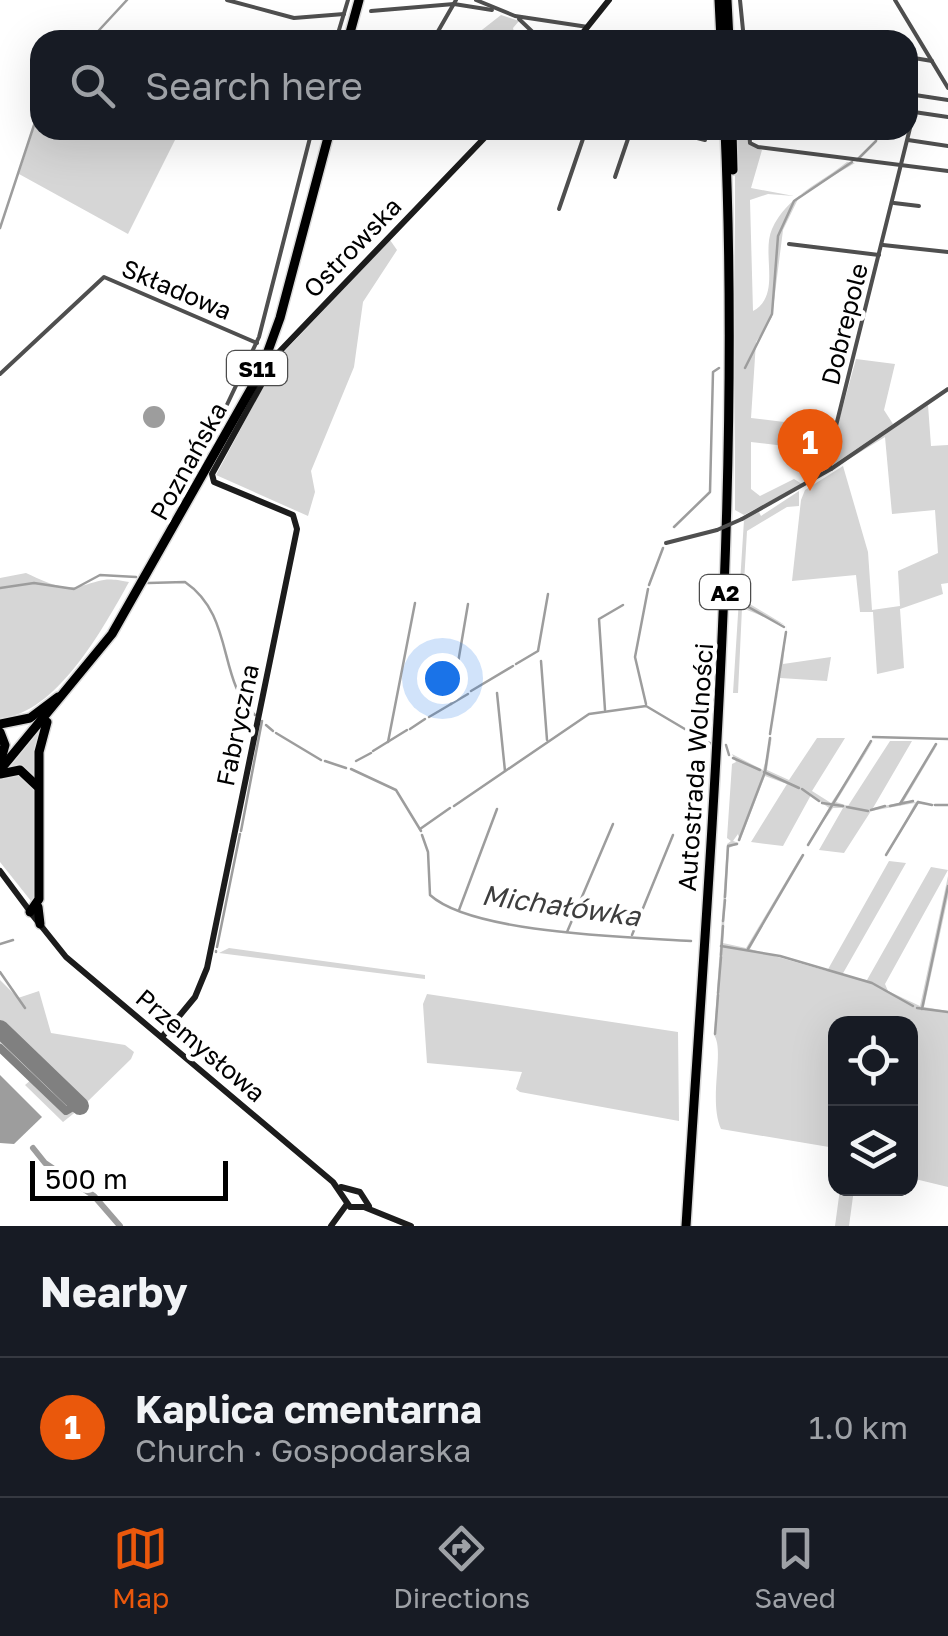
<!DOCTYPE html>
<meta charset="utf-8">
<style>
:root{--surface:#171b24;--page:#242831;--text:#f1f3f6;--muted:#9ea1a6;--line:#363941;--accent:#ea580c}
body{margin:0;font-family:"Golos Text",sans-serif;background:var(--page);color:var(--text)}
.controls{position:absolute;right:30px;bottom:30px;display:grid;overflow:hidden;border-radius:20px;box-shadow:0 10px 40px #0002}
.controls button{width:90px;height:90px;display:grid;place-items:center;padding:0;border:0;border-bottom:2px solid var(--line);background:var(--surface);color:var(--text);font:50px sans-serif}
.scale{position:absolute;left:30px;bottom:25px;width:198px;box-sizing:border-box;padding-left:10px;border:5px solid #000;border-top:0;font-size:28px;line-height:35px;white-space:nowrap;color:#000;-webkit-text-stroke:8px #fff;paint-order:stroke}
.you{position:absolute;left:442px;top:678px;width:35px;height:35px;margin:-25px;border:8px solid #fff;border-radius:50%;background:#1a73e8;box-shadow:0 0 0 15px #1a73e833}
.badge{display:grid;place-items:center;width:65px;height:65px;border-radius:50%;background:var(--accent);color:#fff;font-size:32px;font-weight:700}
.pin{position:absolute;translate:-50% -82px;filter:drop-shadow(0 2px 5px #0008)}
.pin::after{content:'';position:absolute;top:52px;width:35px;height:30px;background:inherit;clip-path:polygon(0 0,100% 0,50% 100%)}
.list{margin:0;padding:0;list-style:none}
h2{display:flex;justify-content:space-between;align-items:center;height:130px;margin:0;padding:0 40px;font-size:42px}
h2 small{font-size:32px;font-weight:400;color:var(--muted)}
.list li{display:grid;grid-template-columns:65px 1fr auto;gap:30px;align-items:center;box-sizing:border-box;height:140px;padding:0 40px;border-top:2px solid var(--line)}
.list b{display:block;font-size:38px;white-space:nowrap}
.list p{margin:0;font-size:32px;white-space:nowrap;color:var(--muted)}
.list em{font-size:32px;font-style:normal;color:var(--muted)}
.icon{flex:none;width:55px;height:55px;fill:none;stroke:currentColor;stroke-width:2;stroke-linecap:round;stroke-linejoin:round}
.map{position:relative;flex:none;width:948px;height:1226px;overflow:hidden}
.search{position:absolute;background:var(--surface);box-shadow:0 10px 40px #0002;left:30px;right:30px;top:30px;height:110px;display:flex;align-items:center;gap:25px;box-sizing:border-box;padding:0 35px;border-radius:30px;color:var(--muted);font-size:38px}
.sheet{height:270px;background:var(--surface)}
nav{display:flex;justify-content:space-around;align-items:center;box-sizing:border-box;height:140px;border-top:2px solid var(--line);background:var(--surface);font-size:28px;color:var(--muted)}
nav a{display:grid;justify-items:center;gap:5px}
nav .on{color:var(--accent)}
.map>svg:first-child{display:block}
</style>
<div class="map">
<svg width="948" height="1226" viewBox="0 0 948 1226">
<rect width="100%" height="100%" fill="#fff"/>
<!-- green -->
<g fill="#d6d6d6">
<polygon points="501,15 519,21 513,28 516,40 479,40 478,33"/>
<polygon points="40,110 40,130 180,130 128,234 19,174"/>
<path d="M735,130H748L750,144L762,150L751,188L794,196L768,194L750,200L753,311C782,295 761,254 772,229C787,196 821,183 847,162L855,163L800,195L783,230L772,317L756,342L751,418L833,428L827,451L751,442V489L760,496L794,479L802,484L744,515L735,510Z"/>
<polygon points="390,240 397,250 363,302 354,367 311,471 315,492 308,516 216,475 279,357"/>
<polygon points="856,359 895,364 884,410 893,424 833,465 830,453"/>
<polygon points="928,405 931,446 948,445 948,583 941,584 943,594 900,609 904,668 877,674 873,612 860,612 856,575 792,581 801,500 805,490 843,466 868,552 872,610 900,606 898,571 938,553 935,510 892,514 885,437 844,462"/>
<polygon points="799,491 799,506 787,507 747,531 743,600 785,625 742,608 738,693 733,693 744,520 759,512 761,516"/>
<path d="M26,573C42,580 60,591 81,586C104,580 104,577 129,582C104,627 56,715 0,718V578Z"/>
<polygon points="787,624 783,664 831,657 827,681 780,678 772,734"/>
<polygon points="42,727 36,777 25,768 10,767"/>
<path d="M772,736L767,770L789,780L817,738H845L812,791L831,803L874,740L836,802L848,806L890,741H912L873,808L899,803L939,742L904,801L948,806L918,804L887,855L915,803L871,811L844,853L819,850L843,808H833L807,845L829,808L811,795L783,846L751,842L787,784L765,776L740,841L738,834L733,841L739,843L729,848L723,943L746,948L802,854L750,949L827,971L889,861L906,863L842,975L867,980L931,867L948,870L885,984L888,991L920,1006L948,876V897L924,1007L948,1011V1187L911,1178L910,1024H836L835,1148L721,1129C708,1099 725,1051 714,1035L727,844L731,841L727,838L732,764L736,762L732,754L763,770Z"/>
<polygon points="18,772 35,787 35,897 31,901 0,862 0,777"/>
<polygon points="229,948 425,975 425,979 219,953"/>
<polygon points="0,980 18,998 39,991 51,1033 125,1045 134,1052 131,1059 84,1105 0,1024"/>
<polygon points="427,994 678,1032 679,1121 520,1092 516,1089 522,1072 427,1063 423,1004"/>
<polygon points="0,1034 72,1104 72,1106 66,1109 0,1046"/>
<polygon points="31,1080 67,1114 78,1110 63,1122 25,1085"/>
<polygon points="840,1189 854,1189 849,1226 835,1226"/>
</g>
<!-- water -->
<g fill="#9d9d9d">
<circle cx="154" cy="417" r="11"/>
<polygon points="0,1075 42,1117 14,1144 0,1143"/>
</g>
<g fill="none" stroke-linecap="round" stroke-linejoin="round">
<!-- stream -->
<g stroke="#9d9d9d" stroke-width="2.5">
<polyline points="90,40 127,0"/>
<polyline points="857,160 876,141 877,130"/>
<polyline points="0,228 40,107"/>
<polyline points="745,368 772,314 778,236 794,201 852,162"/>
<polyline points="674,527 710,492 713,372 719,368"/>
<path d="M148,583L185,582C235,616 217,681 255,715"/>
<polyline points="649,585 663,548"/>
<polyline points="0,588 34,583 74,589 100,575 136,577"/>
<polyline points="743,604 784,627"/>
<polyline points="541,661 547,740"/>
<polyline points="516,664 538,651 548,594"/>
<polyline points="471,691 513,666"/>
<polyline points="497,693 505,771"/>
<polyline points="451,704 468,604"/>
<polyline points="646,704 635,657 648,589"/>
<polyline points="605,710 599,619 623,605"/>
<polyline points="429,717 468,694"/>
<polyline points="266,725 273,731"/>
<polyline points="410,729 425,719"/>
<polyline points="276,733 321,760"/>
<polyline points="770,734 786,632"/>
<polyline points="873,737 948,739"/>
<polyline points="705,741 712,744"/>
<polyline points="388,742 415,603"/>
<polyline points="726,745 729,755"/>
<polyline points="373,751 407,730"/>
<polyline points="733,758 760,770"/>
<polyline points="325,761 346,768"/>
<polyline points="356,761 371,753"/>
<polyline points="351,769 396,790 421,831"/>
<polyline points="764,772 799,788"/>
<polyline points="802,789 819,801"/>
<polyline points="918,802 932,805"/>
<polyline points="822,803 843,806"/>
<polyline points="900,804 936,744"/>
<polyline points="935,805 948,805"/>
<polyline points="454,806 589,714 646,706 700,738"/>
<polyline points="890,806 913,801"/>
<polyline points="847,807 868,811"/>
<polyline points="871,810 885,806"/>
<polyline points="420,829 450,808"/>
<polyline points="241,831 262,721"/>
<path d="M422,835L428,852L430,895C473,934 631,937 691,941"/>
<polyline points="739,840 765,772 770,738"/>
<polyline points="808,845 871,741"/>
<polyline points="886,855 918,802"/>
<polyline points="725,897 728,846 737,844"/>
<polyline points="459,910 497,809"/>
<polyline points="723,921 725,900"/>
<polyline points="567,932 613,824"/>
<polyline points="632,935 673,835"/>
<polyline points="0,944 13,940"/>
<polyline points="721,946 780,956 872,983 913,1006"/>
<polyline points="217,947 240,834"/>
<polyline points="748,949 803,855"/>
<polyline points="216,952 216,951"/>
<polyline points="721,955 723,926"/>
<polyline points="0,972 25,1008"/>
<polyline points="718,993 721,957"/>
<polyline points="917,1008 948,1012"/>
<polyline points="922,1009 948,886"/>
<polyline points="715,1034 718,995"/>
</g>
<!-- river -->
<polyline stroke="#9d9d9d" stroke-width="6" points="33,1148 45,1163 94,1196 120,1226"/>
<!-- taxiway -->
<polyline stroke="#808080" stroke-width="8" points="0,1048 66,1111 75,1106 74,1100"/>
<!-- runway -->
<polyline stroke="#808080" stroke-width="18" points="0,1029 80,1106"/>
<!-- highway casing -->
<g stroke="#dbdbdb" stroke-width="12">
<g id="highway">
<polyline points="719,0 721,40"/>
<polyline points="727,0 729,40"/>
<polyline points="348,40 359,0"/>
<polyline points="732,130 733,170"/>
<polyline points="0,724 30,718 58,697"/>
<polyline points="0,732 5,745 0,763"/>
<polyline points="0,770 112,634 260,373 280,318 330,130"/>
<polyline points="0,774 20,770 37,786"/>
<polyline points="38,907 40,924"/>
<polyline points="30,912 39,899 39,752 47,722"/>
<path d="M686,1226C709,861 741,496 725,130"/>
</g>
</g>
<!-- street -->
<g stroke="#4f4f4f" stroke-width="4">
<polyline points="227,0 294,18 344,14"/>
<polyline points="476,0 515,16 588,27"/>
<polyline points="740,0 744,40"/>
<polyline points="895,0 948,88"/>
<polyline points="371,11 454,4 492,10"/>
<polyline points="519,19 541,40"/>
<polyline points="336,40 348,0"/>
<polyline points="433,40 456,0"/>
<polyline points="908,57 932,61"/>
<polyline points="908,95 915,95 914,112"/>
<polyline points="915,95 948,100"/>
<polyline points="666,130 705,140"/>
<polyline points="749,130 750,143 758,147 948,171"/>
<polyline points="908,140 948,146"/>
<polyline points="615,177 631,130"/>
<polyline points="894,203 919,206"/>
<polyline points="559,209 586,130"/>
<polyline points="789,244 879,255"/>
<polyline points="883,245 948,252"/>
<polyline points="0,374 104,277 257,343"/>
<polyline points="192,448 206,449 259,337 312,130"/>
<polyline points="831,469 828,458 914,112 948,117"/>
<polyline points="742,519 831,469 948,389"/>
<polyline points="666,543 717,530"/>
</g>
<!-- secondary -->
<g stroke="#1c1c1c" stroke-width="6">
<polyline points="577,40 609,0"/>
<polyline points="0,871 32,914"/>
<polyline points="30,912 66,957 333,1182 350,1207 364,1207 411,1226"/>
<polyline points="162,1037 195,997 207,968 297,529 293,515 214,482 212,474 280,351 492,130"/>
<polyline points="341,1187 360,1192 369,1206"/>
<polyline points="331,1226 347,1204"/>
</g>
<!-- highway -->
<use href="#highway" stroke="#000" stroke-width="9"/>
<!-- street-bridge -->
<polyline stroke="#4f4f4f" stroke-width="4" points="717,530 742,519"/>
</g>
<g text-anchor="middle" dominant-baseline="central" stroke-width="9" stroke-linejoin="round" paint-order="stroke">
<!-- shield labels -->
<g fill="#fff" stroke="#4c4c4c" stroke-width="2.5">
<rect x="227" y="351" width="60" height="34" rx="8"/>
<rect x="700" y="575" width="50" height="34" rx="8"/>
</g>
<g font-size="22" font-weight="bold" fill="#000">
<text x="257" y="368">S11</text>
<text x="725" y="592">A2</text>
</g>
<!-- street labels -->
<g font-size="25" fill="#000" stroke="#fff">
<text transform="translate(352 247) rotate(-46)">Ostrowska</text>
<text transform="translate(177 289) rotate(23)">Składowa</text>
<text transform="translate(844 324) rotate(-76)">Dobrepole</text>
<text transform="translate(188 461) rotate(-61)">Poznańska</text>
<text transform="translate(237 725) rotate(-78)">Fabryczna</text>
<text transform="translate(695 767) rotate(-86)">Autostrada Wolności</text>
<text transform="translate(201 1045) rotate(40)">Przemysłowa</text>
</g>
<!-- water labels -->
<g font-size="28" font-style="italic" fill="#3e3e3e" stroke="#fff">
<text transform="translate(561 905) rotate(8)">Michałówka</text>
</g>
</g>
</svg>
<div class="controls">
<button><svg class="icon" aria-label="locate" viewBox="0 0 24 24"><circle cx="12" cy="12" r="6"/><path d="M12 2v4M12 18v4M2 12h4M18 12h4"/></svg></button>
<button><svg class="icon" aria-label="layers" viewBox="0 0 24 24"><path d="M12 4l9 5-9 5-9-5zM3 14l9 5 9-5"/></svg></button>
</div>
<div class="scale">500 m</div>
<div class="you"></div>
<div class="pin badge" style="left:810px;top:491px">1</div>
<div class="search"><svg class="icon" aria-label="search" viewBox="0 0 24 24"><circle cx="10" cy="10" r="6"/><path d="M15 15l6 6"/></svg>Search here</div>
</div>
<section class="sheet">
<h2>Nearby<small></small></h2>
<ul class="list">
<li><span class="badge">1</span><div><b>Kaplica cmentarna</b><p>Church · Gospodarska</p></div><em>1.0 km</em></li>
</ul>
</section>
<nav>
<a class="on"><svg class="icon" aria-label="map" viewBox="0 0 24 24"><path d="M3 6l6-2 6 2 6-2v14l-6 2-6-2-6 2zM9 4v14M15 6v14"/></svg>Map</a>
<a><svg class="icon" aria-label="directions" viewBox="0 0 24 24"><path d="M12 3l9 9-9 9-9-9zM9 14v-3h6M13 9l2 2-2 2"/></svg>Directions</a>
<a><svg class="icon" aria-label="saved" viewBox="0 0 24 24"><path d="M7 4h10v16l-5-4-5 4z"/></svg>Saved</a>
</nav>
